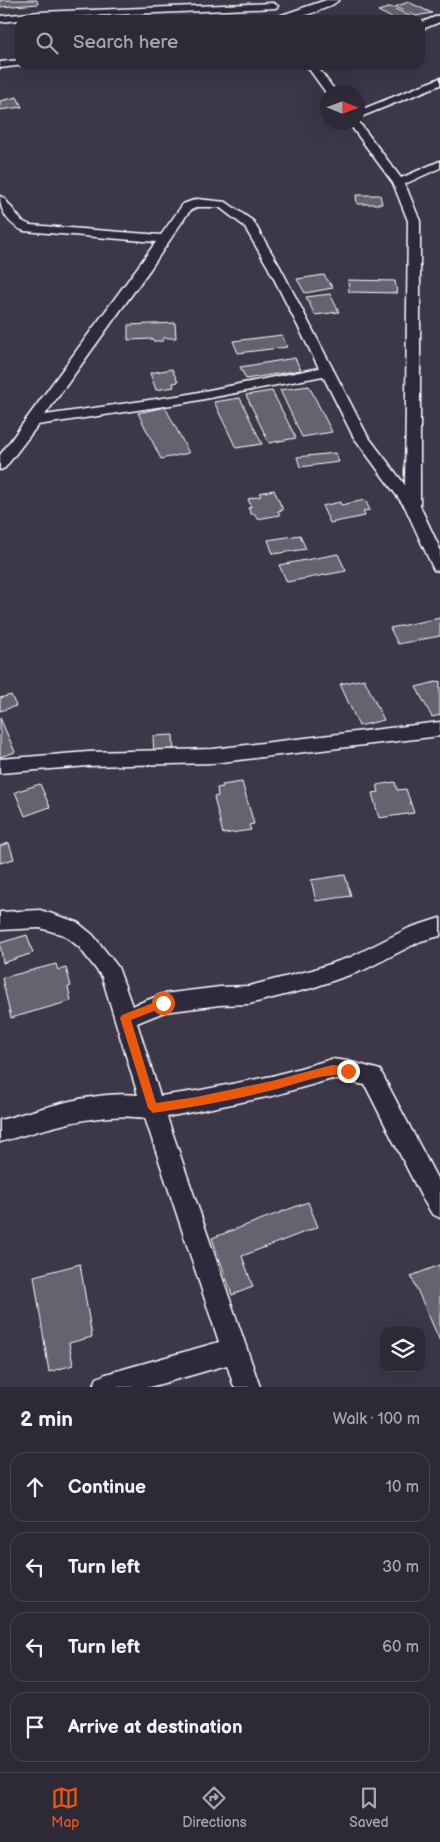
<!DOCTYPE html>
<meta charset="utf-8">
<style>
:root{--surface:#2d2937;--page:#35313f;--text:#f1f3f6;--muted:#a7a6ad;--line:#484552;--accent:#ea580c}
body{margin:0;font-family:"Balsamiq Sans",sans-serif;background:var(--page);color:var(--text)}
.controls{position:absolute;right:15px;bottom:15px;display:grid;overflow:hidden;border-radius:10px;box-shadow:0 5px 20px #0002}
.controls button{width:45px;height:45px;display:grid;place-items:center;padding:0;border:0;border-bottom:1px solid var(--line);background:var(--surface);color:var(--text);font:25px sans-serif}
.compass{position:absolute;left:320px;top:85px;width:45px;height:45px;border-radius:50%;background:var(--surface);box-shadow:0 5px 20px #0002;rotate:91deg}
.stop{position:absolute;width:15px;height:15px;margin:-11px;border:4px solid #ea580c;border-radius:50%;background:#fff}
.stop.end{background:#ea580c;border-color:#fff;box-shadow:0 1px 5px #0008}
.list{margin:0;padding:0;list-style:none}
h2{display:flex;justify-content:space-between;align-items:center;height:65px;margin:0;padding:0 20px;font-size:21px}
h2 small{font-size:16px;font-weight:400;color:var(--muted)}
.list li{display:grid;grid-template-columns:32px 1fr auto;gap:15px;align-items:center;box-sizing:border-box;height:70px;margin:0 10px 10px;padding:0 10px;border:1px solid var(--line);border-radius:15px}
.list b{display:block;font-size:19px;white-space:nowrap}
.list em{font-size:16px;font-style:normal;color:var(--muted)}
.icon{flex:none;width:28px;height:28px;fill:none;stroke:currentColor;stroke-width:2;stroke-linecap:round;stroke-linejoin:round}
.map{position:relative;flex:none;width:440px;height:1387px;overflow:hidden}
.search{position:absolute;background:var(--surface);box-shadow:0 5px 20px #0002;left:15px;right:15px;top:15px;height:55px;display:flex;align-items:center;gap:12px;box-sizing:border-box;padding:0 18px;border-radius:15px;color:var(--muted);font-size:19px}
.sheet{height:385px;background:var(--surface)}
nav{display:flex;justify-content:space-around;align-items:center;box-sizing:border-box;height:70px;border-top:1px solid var(--line);background:var(--surface);font-size:14px;color:var(--muted)}
nav a{display:grid;justify-items:center;gap:2px}
nav .on{color:var(--accent)}
.map>svg:first-child{display:block}
</style>
<div class="map">
<svg width="440" height="1387" viewBox="0 0 440 1387">
<rect width="100%" height="100%" fill="#3c3749"/>
<filter id="ink" filterUnits="userSpaceOnUse"><feTurbulence type="fractalNoise" baseFrequency=".02" numOctaves="2"/><feDisplacementMap in="SourceGraphic" scale="10" xChannelSelector="R" yChannelSelector="G"/><feConvolveMatrix kernelMatrix="1 2 1 2 8 2 1 2 1" color-interpolation-filters="sRGB"/></filter>
<g filter="url(#ink)">
<!-- building -->
<g fill="#666270" stroke="#fff">
<polygon points="0,0 37,0 38,4 0,7"/>
<polygon points="408,2 432,13 416,16 395,7"/>
<polygon points="391,7 416,19 396,20 378,11"/>
<polygon points="17,97 22,107 0,110 0,101"/>
<polygon points="356,195 380,195 382,204 357,204"/>
<polygon points="324,275 333,288 305,293 297,279"/>
<polygon points="348,280 395,281 397,293 349,292"/>
<polygon points="330,294 339,312 315,315 306,297"/>
<polygon points="175,323 176,338 163,338 163,341 153,341 153,339 128,340 128,325"/>
<polygon points="282,335 287,347 238,353 233,341"/>
<polygon points="295,358 301,370 246,379 240,367"/>
<polygon points="172,369 178,382 173,383 174,387 156,390 150,373"/>
<polygon points="309,386 332,432 302,437 280,390"/>
<polygon points="272,391 296,438 269,443 246,395"/>
<polygon points="240,398 262,444 236,448 214,402"/>
<polygon points="165,407 189,453 161,459 138,413"/>
<polygon points="335,453 339,462 300,467 297,457"/>
<polygon points="274,490 283,510 278,511 280,515 257,519 255,514 251,514 248,508 251,507 248,499 261,496 259,493"/>
<polygon points="365,500 370,510 363,511 365,516 330,523 322,506 340,502 341,505"/>
<polygon points="300,535 306,549 273,554 268,540"/>
<polygon points="338,554 346,571 287,582 279,565"/>
<polygon points="440,618 440,636 398,644 390,628"/>
<polygon points="364,679 384,720 359,726 340,684"/>
<polygon points="440,681 440,715 432,717 416,687"/>
<polygon points="11,695 16,706 0,711 0,698"/>
<polygon points="0,718 15,752 0,757"/>
<polygon points="173,735 174,753 154,754 153,736"/>
<polygon points="242,782 254,824 249,825 251,830 223,834 214,797 218,796 217,788 223,787 222,785"/>
<polygon points="395,782 397,790 406,789 414,813 379,818 372,793 379,792 377,785"/>
<polygon points="40,784 50,807 25,816 15,792"/>
<polygon points="9,843 14,859 0,863 0,846"/>
<polygon points="345,875 351,896 316,901 311,880"/>
<polygon points="27,935 33,953 3,963 0,943"/>
<polygon points="56,964 58,970 66,968 71,986 68,987 71,1001 11,1018 2,978"/>
<polygon points="308,1202 318,1227 242,1256 253,1287 232,1295 212,1238"/>
<polygon points="80,1264 92,1337 69,1343 73,1365 49,1372 34,1276"/>
<polygon points="440,1265 440,1341 411,1276"/>
</g>
<g fill="none" stroke-linecap="round" stroke-linejoin="round">
<!-- minor casing -->
<g stroke="#fff" stroke-width="3">
<g id="minor">
<path d="M326,0H339C327,11 291,20 275,20L273,18Z"/>
<polygon points="273,3 278,6 276,8 39,18 0,22 0,16 39,12"/>
<polygon points="440,15 440,22 420,30 420,23"/>
<polygon points="20,60 20,65 24,65 0,68 0,62"/>
<polygon points="306,65 316,65 336,92 328,92 327,94"/>
<polygon points="440,78 440,85 358,118 358,111"/>
<path d="M358,121L401,178L440,161V168L405,184L420,221V506L440,549V571L434,570L432,566L405,507L353,436L323,376L184,403L38,425L5,468L0,470V455L156,242L24,231C9,225 0,212 0,196L4,198L22,221L30,225L161,235L183,204L197,199L226,202L253,221L280,267L367,435L405,485L408,221L393,183L348,122H358ZM198,207H219L244,226L268,267L319,368L184,395L45,415L151,268L186,216L191,210Z"/>
<polygon points="440,722 440,736 213,763 88,766 0,773 0,759 88,752 213,749"/>
<path d="M40,910L77,922L93,935L118,967L132,1006L163,994L220,987L249,986L312,970L351,957L409,928L440,918V936L421,941L364,970L312,988L249,1004L220,1005L164,1012L137,1023L160,1096L196,1091L272,1076L332,1059L348,1061L380,1070L440,1184V1218L432,1214L422,1198L365,1085L332,1079L272,1096L167,1117L260,1387H234L227,1365L150,1387H93L97,1378L106,1374L219,1342L145,1118C96,1111 47,1129 0,1142V1120C42,1109 94,1090 138,1095L102,977L79,947L64,935L40,928L0,930V912Z"/>
</g>
</g>
<!-- minor -->
<use href="#minor" fill="#2f2a3d" fill-rule="evenodd"/>
</g>
</g>
<!-- route -->
<path fill="#ea580c" d="M163,999L168,1003L167,1006L131,1020L156,1103L196,1097L272,1081L332,1065L348,1066L353,1071L348,1075C322,1073 298,1084 273,1090C234,1100 193,1107 153,1113L148,1108L120,1018L122,1015Z"/>
</svg>
<div class="controls">
<button><svg class="icon" aria-label="layers" viewBox="0 0 24 24"><path d="M12 4l9 5-9 5-9-5zM3 14l9 5 9-5"/></svg></button>
</div>
<svg class="compass" viewBox="-18 -18 36 36"><path d="M0-13l5 13h-10z" fill="#e53935"/><path d="M0 13l5-13h-10z" fill="#a7a6ad"/></svg>
<div class="stop" style="left:163px;top:1003px"></div>
<div class="stop end" style="left:348px;top:1071px"></div>
<div class="search"><svg class="icon" aria-label="search" viewBox="0 0 24 24"><circle cx="10" cy="10" r="6"/><path d="M15 15l6 6"/></svg>Search here</div>
</div>
<section class="sheet">
<h2>2 min<small>Walk · 100 m</small></h2>
<ul class="list">
<li><svg class="icon" aria-label="ahead" viewBox="0 0 24 24"><path d="M12 20V5M6 11l6-6 6 6"/></svg><div><b>Continue</b></div><em>10 m</em></li>
<li><svg class="icon" aria-label="left" viewBox="0 0 24 24"><path d="M17 20v-9H6M10 6l-5 5 5 5"/></svg><div><b>Turn left</b></div><em>30 m</em></li>
<li><svg class="icon" aria-label="left" viewBox="0 0 24 24"><path d="M17 20v-9H6M10 6l-5 5 5 5"/></svg><div><b>Turn left</b></div><em>60 m</em></li>
<li><svg class="icon" aria-label="arrive" viewBox="0 0 24 24"><path d="M6 21V4h12l-3 4 3 4H6"/></svg><div><b>Arrive at destination</b></div></li>
</ul>
</section>
<nav>
<a class="on"><svg class="icon" aria-label="map" viewBox="0 0 24 24"><path d="M3 6l6-2 6 2 6-2v14l-6 2-6-2-6 2zM9 4v14M15 6v14"/></svg>Map</a>
<a><svg class="icon" aria-label="directions" viewBox="0 0 24 24"><path d="M12 3l9 9-9 9-9-9zM9 14v-3h6M13 9l2 2-2 2"/></svg>Directions</a>
<a><svg class="icon" aria-label="saved" viewBox="0 0 24 24"><path d="M7 4h10v16l-5-4-5 4z"/></svg>Saved</a>
</nav>
